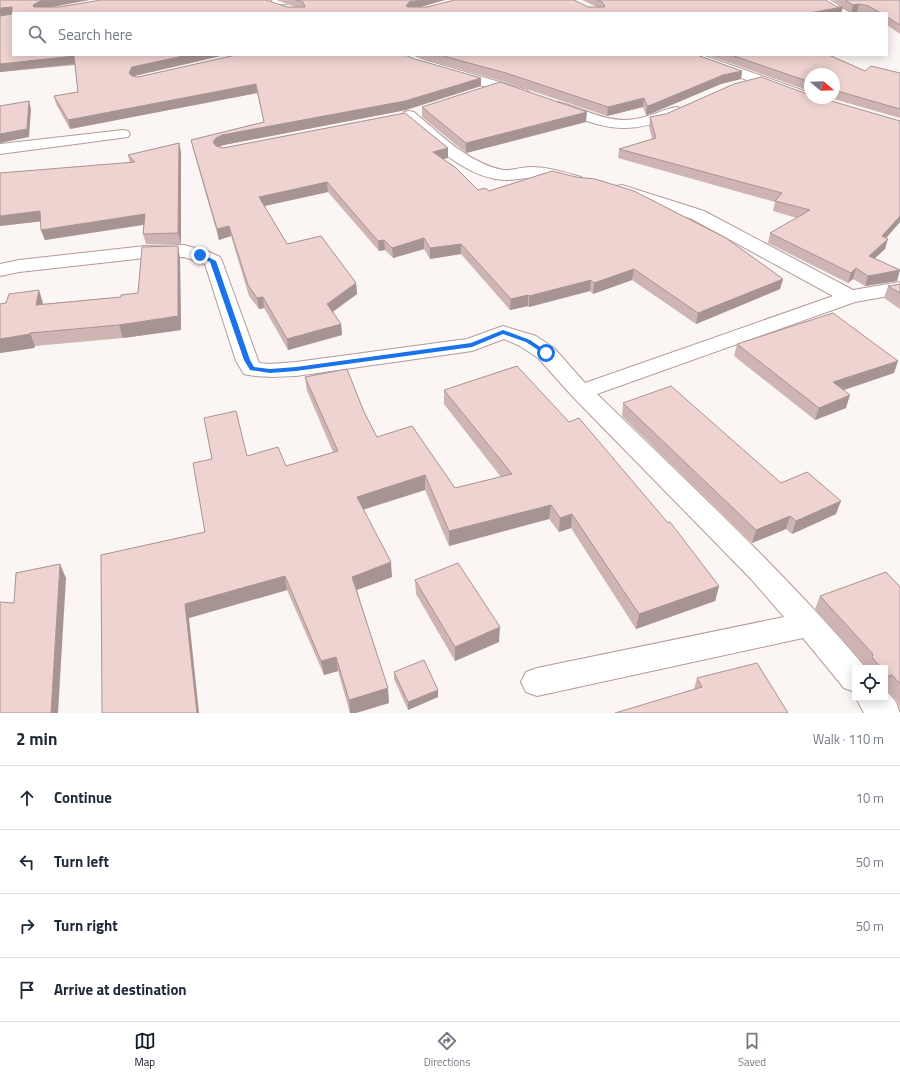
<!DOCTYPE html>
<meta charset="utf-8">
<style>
:root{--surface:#fff;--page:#f2f2f3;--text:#1f2937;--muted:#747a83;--line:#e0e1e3;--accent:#111827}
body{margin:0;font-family:"Titillium Web",sans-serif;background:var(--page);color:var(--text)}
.controls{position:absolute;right:12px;bottom:12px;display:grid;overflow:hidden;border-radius:0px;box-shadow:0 2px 10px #0003}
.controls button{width:36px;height:36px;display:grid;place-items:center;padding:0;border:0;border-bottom:1px solid var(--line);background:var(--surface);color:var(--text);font:20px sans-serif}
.compass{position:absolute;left:804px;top:68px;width:36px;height:36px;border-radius:50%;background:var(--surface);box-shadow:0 2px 10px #0003;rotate:109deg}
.stop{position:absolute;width:12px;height:12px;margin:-9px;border:3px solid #1a73e8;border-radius:50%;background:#fff}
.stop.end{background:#1a73e8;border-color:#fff;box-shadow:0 1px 4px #0008}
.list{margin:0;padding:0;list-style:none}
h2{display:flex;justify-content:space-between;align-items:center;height:52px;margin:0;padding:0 16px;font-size:17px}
h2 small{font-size:13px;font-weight:400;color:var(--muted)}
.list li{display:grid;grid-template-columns:26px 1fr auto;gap:12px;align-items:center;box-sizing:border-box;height:64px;padding:0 16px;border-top:1px solid var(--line)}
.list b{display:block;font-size:15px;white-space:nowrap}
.list em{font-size:13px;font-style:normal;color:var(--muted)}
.icon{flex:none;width:22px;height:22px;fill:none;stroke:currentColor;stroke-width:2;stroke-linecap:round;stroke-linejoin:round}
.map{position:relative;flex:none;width:900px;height:713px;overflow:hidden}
.search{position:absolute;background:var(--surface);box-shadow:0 2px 10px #0003;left:12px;right:12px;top:12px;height:44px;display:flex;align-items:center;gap:10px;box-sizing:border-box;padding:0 14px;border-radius:0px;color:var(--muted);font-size:15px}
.sheet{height:308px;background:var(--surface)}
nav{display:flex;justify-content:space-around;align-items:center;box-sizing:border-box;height:56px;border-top:1px solid var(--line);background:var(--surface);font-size:11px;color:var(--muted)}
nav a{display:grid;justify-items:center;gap:2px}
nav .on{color:var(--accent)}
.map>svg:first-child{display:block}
</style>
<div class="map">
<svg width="900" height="713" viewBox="0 0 900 713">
<rect width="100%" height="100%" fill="#fbf5f4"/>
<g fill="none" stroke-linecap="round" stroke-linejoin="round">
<!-- minor casing -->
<g stroke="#b59b98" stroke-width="2">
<g id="minor">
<polygon points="273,0 296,0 295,2 274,6 269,3"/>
<polygon points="817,0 830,0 850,13 836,13"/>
<polygon points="395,55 412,55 424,60 527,90 529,93 527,96 517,96 416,66 397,58"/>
<polygon points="684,55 702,55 810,93 810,98 817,98 815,101 810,102 805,101 686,58"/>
<path d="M558,102C584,108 607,124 635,119C649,117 662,110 676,107L681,108L683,111L681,114C624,137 608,129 553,109L551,106L553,103Z"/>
<path d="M409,111L414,112C440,134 468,163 503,170C511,171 521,167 530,167C547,167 564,172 581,177L583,180L581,183C568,187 552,179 539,178C527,177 516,180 505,180C464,178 433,143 404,118L402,115L404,112Z"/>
<polygon points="123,130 128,131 130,134 128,137 0,154 0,144"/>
<path d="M622,185L704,211L853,290L900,282V294L855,302L597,394C689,484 783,570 866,668H855V692L844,688L803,638L537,696L526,692L521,682L526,672L537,668L784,617L752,580L573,397L538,358L520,346L504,339L472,351L296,376C278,377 262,378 244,374L236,361L205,264L184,257L145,258L19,272L0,276V264L19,260L145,246L184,245L207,251L220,257L222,261L259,363L270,364L296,362L467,339L503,326L536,336L554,348L585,383L833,296L692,219L616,194L614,190L616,186Z"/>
<polygon points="885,689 896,702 900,713 864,713 856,698 885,698"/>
</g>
</g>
<!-- minor -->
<use href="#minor" fill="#fff" fill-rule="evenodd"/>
</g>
<!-- wall -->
<g fill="#ceb5b3">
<polygon points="0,0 89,0 49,7 59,7 101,0 266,0 287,7 296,7 276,0 445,0 418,7 427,7 455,0 574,0 588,7 597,7 582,0 826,0 837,7 843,7 841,13 13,13 13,55 225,55 134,76 133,76 138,77 236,55 405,55 415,59 481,78 481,86 406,110 224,145 219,147 223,148 405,113 448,148 448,158 443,159 456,168 478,190 485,188 489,191 552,171 576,177 595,179 634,191 726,238 783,279 780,289 696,324 632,280 593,294 590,291 529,307 528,306 510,310 461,254 430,259 424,249 393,258 385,250 379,251 328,192 264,206 287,244 321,236 356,283 357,294 333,312 341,324 342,335 288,350 264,308 259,309 249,296 231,236 219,240 193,149 191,140 264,122 257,93 70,129 56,104 54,96 78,92 75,65 0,72 0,16 5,15 0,16"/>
<polygon points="833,0 900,0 900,34 887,25 887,13 867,13 857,12 851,13"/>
<polygon points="416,55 697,55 742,71 741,79 721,84 650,114 646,115 643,107 607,116 505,82 424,59"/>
<polygon points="707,55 829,55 865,71 900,73 900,118 830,98 834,98 834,74 810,74 810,91"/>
<polygon points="422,107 586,122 466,153 422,117"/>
<polygon points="650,117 900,121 900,222 886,238 885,249 875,258 897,281 865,286 853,279 848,283 768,243 770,233 797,218 773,211 775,202 618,158 619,149 652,139 649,126"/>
<polygon points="181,152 181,244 146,244 143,234 144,225 45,240 41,230 41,221 0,226 130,163 128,155"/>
<polygon points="178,246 180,259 181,330 123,338 35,346 34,348 0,353 0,304 6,303 43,303 43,304 121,297 138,293"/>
<polygon points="900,284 900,309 884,298 888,286"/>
<polygon points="737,344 894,373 843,390 846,408 815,420 734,356"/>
<polygon points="305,377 364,412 377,437 455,488 501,477 444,404 444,390 719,586 715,601 636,629 571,528 559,532 549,519 449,546 425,490 363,510 392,577 357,590 389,703 356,713 350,713 338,671 324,675 287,590 189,618 102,713 205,532 247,456 286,466 333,452 307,391"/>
<polygon points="623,403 781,483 836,514 792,534 786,529 752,543 622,416"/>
<polygon points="415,580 499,642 455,661 416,594"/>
<polygon points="900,587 900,709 897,701 886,688 885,688 885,668 866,668 867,667 815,609 820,596"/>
<polygon points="394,672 438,697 408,710 394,679"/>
<polygon points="697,678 788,713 694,689"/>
</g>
<!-- shaded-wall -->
<g fill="#a79492">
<polygon points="48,0 89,0 42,9 35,13 33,5 40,1"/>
<polygon points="419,0 445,0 410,10 406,6 409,2"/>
<polygon points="859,4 857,12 851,13 853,5"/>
<polygon points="12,7 13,14 0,16 0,8"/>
<polygon points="843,7 841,13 809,13"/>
<polygon points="188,55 225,55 134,76 131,81 129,73 132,67"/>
<polygon points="74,56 76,64 0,72 0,64"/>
<polygon points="742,71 741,79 721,84 650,114 646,115 647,106 723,75"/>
<polygon points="481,78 481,86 406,110 224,145 218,147 213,142 216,138 222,135"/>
<polygon points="256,84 257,93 70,129 68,120"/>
<polygon points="644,98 643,107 607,116 608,107"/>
<polygon points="29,101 31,109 29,137 0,143 0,134"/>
<polygon points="587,112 586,122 466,153 466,143"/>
<polygon points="179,143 181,152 181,244 178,233"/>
<polygon points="448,148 448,158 434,161 433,152"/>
<polygon points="327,182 328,192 260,207 259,197"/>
<polygon points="40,211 44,221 0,226 0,216"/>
<polygon points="145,214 147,224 45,240 41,230"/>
<polygon points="900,216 900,222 878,247 882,236"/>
<polygon points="229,226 231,236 219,240 217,229"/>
<polygon points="424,238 424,249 393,258 392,248"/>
<polygon points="888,239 885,249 866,266 869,256"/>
<polygon points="384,240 385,250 379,251 378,241"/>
<polygon points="461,244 461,254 430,259 430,248"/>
<polygon points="178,246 180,259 181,330 123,338 119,325"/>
<polygon points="856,268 853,279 848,283 851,273"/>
<polygon points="634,269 632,280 593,294 594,283"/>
<polygon points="900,270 897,281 865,286 868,276"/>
<polygon points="783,279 780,289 696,324 698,313"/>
<polygon points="591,280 590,291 529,307 529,296"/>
<polygon points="356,283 357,294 328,315 327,304"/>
<polygon points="39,290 43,303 40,318 36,305"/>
<polygon points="528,295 528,306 510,310 511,299"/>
<polygon points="263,297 264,308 259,309 257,298"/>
<polygon points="341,324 342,335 288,350 287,339"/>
<polygon points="30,333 35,346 34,348 0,353 0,339"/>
<polygon points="898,361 894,373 829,395 833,382"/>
<polygon points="850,395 846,408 815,420 819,408"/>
<polygon points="425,475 425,490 358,511 357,497"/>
<polygon points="841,501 836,514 792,534 796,521"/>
<polygon points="551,505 549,519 449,546 449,531"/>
<polygon points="572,514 571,528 559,532 560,518"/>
<polygon points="790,516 786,529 752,543 756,530"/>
<polygon points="391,562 392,577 354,591 352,577"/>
<polygon points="60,564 66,578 58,713 51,713"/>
<polygon points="285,576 287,590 189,618 199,713 197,713 185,604"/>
<polygon points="719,586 715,601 636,629 639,614"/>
<polygon points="500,627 499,642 455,661 455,647"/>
<polygon points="336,657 338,671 324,675 321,661"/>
<polygon points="388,688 389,703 356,713 350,713 349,700"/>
<polygon points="438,690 438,697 408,710 408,702"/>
</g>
<!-- building -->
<g fill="#efd3d0" stroke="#a79492">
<polygon points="0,0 48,0 40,1 33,5 34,7 59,7 101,0 266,0 287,7 305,7 303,2 296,0 419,0 409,2 406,6 408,7 427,7 455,0 574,0 588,7 604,7 605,6 602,2 597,0 826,0 837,7 843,7 809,13 13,13 13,55 188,55 132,67 129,73 132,76 138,77 236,55 405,55 415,59 481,78 405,101 222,135 216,138 213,142 216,146 223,148 405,113 448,148 433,152 456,168 478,190 485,188 489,191 552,171 576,177 595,179 634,191 726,238 783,279 698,313 634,269 594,283 591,280 529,296 528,295 511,299 461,244 430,248 424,238 392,248 384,240 378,241 327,182 259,197 287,244 321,236 356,283 327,304 341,324 287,339 263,297 257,298 248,285 229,226 217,229 191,140 264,122 256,84 68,120 54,96 78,92 74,56 0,64 0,16 12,14 12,7 0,8"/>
<polygon points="845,0 900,0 900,25 887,17 887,13 881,13 868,6 859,4 853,5"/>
<polygon points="440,55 697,55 742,71 723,75 651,105 647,106 644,98 608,107 506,73"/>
<polygon points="731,55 829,55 865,71 871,66 900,73 900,109 834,90 834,74 810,74 810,82"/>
<polygon points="761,77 810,95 810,98 821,98 900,121 900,216 882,236 888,239 869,256 900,270 868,276 856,268 851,273 770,233 810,210 775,201 782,193 619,149 656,138 650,117 666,114 734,84"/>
<polygon points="500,82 587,112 466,143 422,107"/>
<polygon points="29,101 27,129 0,134 0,106"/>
<polygon points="179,143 178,233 143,234 145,214 41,230 40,211 0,216 0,173 135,162 128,155"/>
<polygon points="178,246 178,316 119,325 30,333 30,334 0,339 0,304 6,303 9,294 39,290 36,305 121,297 121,295 138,293 142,247"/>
<polygon points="900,284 900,293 888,286"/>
<polygon points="833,313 898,361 833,382 850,395 819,408 737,344"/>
<polygon points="517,366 569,422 579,418 668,523 670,522 719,586 639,614 572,514 560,518 551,505 449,531 425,475 357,497 391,562 352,577 388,688 349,700 336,657 321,661 285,576 185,604 197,713 102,713 101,555 205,532 193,463 212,459 204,418 236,411 247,456 278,447 286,466 338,451 305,377 347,369 364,412 377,437 412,426 455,488 512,474 444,390"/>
<polygon points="671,386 781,483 807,472 841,501 796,521 790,516 756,530 623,403"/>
<polygon points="458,563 500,627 455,647 415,580"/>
<polygon points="60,564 51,713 0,713 0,602 14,603 16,573"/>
<polygon points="886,572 900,587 900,684 892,675 890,675 890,678 885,672 885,668 881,668 872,657 873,654 820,596"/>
<polygon points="424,660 438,690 408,702 394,672"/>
<polygon points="757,663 788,713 615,713 702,687 697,678"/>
</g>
<!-- route -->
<polygon fill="#1a73e8" points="198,254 202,254 216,261 250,360 254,367 270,369 296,367 471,343 503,330 530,340 549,353 544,354 526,342 503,334 472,347 296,371 270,373 250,370 244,360 210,262 198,256"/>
</svg>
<div class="controls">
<button><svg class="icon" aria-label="locate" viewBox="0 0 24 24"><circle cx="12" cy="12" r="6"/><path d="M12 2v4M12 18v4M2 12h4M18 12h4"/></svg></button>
</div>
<svg class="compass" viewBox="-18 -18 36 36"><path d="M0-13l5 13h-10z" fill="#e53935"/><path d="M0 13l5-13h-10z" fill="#747a83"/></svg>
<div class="stop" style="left:546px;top:353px"></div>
<div class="stop end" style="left:200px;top:255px"></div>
<div class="search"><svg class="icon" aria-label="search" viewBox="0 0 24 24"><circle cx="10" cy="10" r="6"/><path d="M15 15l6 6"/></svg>Search here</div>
</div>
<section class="sheet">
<h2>2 min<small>Walk · 110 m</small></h2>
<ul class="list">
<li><svg class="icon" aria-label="ahead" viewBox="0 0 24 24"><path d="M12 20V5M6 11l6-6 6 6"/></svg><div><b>Continue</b></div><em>10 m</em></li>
<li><svg class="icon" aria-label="left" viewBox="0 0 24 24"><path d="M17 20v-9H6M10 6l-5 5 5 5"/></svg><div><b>Turn left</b></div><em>50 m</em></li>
<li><svg class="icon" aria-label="right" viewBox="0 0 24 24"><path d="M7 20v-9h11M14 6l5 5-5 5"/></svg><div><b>Turn right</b></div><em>50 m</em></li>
<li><svg class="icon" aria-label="arrive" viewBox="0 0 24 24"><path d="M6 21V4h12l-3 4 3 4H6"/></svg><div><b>Arrive at destination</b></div></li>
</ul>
</section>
<nav>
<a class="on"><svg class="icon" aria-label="map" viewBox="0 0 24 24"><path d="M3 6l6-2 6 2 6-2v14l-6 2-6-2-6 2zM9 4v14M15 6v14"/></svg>Map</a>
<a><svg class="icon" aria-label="directions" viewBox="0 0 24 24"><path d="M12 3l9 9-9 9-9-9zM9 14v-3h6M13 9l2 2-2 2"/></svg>Directions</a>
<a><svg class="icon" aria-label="saved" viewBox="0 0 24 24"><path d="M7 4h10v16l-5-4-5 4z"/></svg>Saved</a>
</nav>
